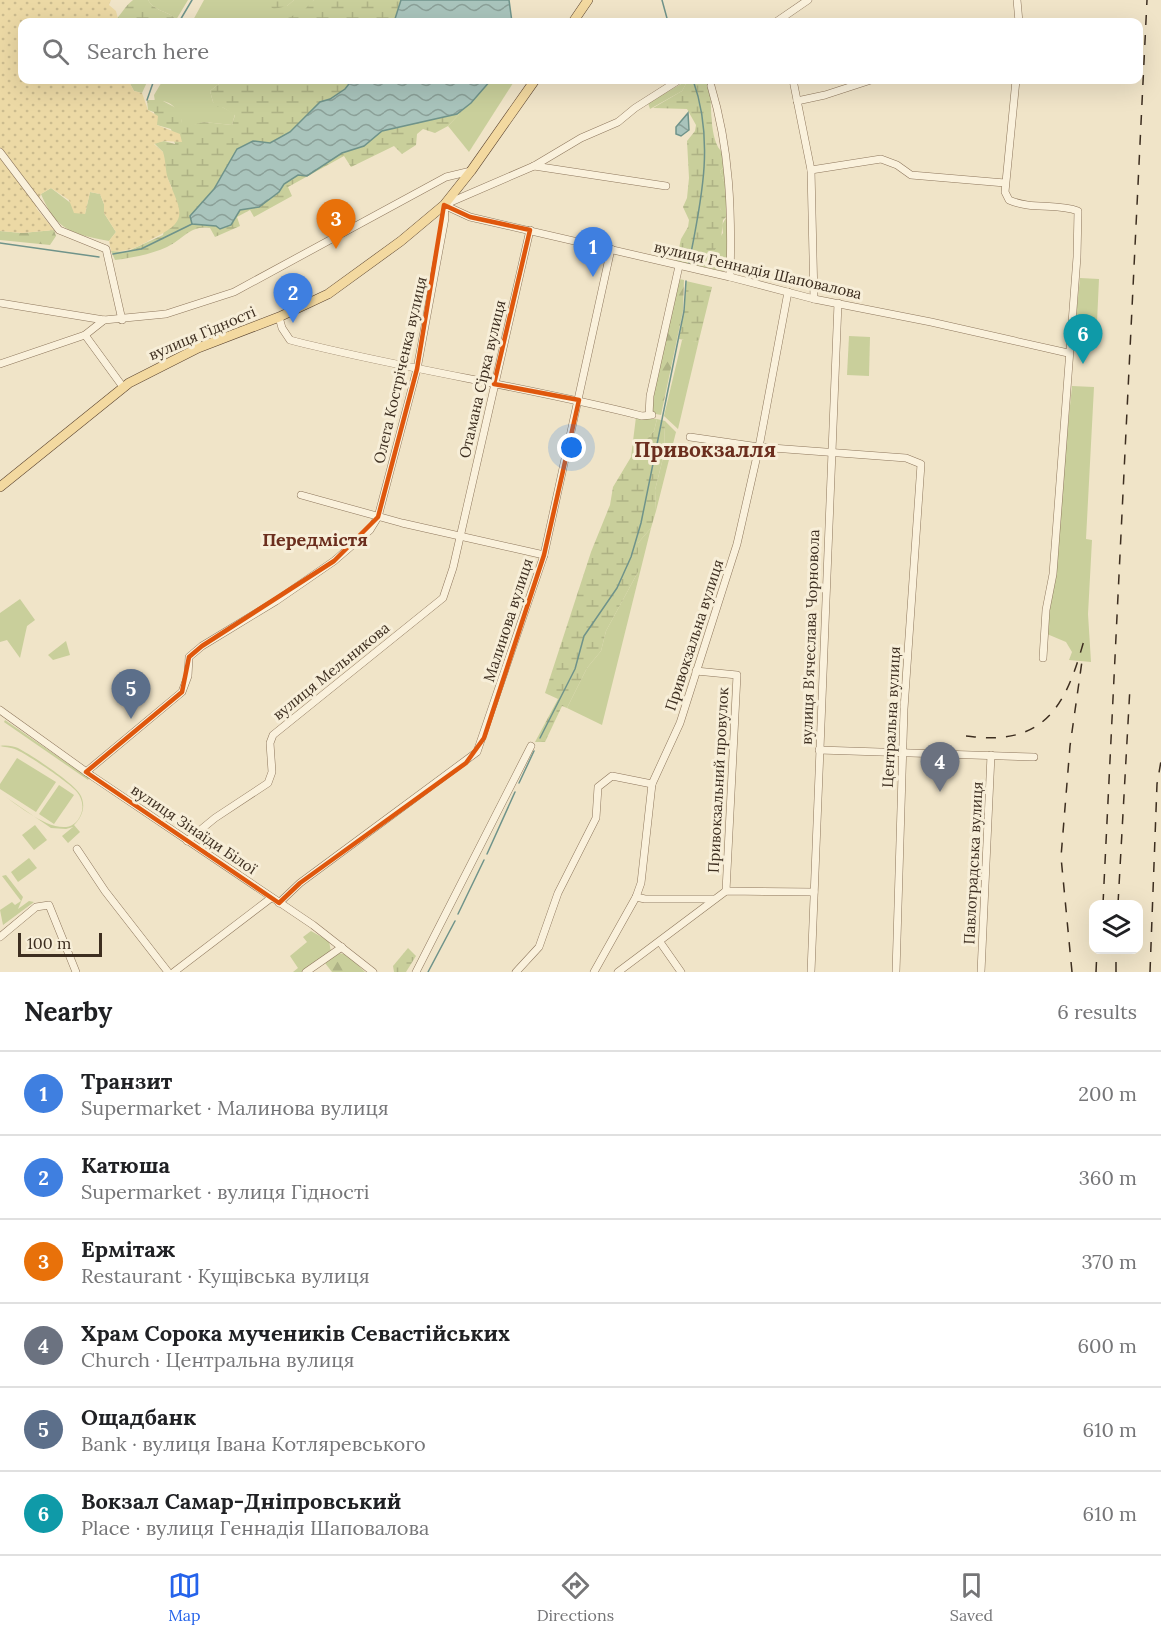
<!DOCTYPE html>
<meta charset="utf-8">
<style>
:root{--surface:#fff;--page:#f2f2f2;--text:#202124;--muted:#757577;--line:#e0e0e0;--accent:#2563eb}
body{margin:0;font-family:Lora,serif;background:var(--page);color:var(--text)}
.controls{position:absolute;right:18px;bottom:18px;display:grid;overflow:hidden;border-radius:12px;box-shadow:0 6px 24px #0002}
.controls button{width:54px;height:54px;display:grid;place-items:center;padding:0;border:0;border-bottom:2px solid var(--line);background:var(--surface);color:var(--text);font:30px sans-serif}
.scale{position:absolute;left:18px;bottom:15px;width:84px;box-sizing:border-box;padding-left:6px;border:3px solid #3d2e20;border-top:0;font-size:16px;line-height:21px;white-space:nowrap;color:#3d2e20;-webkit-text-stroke:4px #f7eed8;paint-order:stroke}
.you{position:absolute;left:572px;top:448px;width:21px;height:21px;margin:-15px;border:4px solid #fff;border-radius:50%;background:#1a73e8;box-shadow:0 0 0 9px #1a73e833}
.badge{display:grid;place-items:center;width:39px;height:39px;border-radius:50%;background:var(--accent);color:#fff;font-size:20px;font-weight:700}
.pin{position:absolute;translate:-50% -50px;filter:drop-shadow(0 2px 3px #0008)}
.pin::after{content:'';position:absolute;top:32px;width:21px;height:18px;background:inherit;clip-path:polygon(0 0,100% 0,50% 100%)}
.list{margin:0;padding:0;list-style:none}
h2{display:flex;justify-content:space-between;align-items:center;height:78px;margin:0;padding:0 24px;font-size:26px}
h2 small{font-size:20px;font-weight:400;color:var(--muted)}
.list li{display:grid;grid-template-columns:39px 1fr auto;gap:18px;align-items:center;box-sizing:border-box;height:84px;padding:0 24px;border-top:2px solid var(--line)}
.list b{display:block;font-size:22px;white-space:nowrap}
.list p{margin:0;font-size:20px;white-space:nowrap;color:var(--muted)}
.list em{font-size:20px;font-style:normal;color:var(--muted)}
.icon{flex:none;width:33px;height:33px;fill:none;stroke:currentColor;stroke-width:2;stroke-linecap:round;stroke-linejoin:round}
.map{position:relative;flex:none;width:1161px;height:972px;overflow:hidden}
.search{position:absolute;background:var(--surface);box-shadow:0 6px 24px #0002;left:18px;right:18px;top:18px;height:66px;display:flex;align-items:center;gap:15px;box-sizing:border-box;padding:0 21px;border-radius:12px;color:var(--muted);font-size:22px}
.sheet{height:582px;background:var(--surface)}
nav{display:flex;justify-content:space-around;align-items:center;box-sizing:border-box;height:84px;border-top:2px solid var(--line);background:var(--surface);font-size:16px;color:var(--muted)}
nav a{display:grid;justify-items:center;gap:3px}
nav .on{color:var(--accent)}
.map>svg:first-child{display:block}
</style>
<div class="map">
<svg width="1161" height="972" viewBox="0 0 1161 972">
<defs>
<pattern id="forest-firs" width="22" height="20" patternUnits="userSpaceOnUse" patternTransform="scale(1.5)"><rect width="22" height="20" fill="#c9cf9b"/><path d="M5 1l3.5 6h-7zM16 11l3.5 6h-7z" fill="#aeb285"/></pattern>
<pattern id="wetland-marsh" width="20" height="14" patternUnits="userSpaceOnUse" patternTransform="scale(1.5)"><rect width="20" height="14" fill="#c9cf9b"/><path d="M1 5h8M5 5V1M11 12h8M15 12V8" fill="none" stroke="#aeb285"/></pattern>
<pattern id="sand-dots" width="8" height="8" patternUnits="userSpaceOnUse" patternTransform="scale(1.5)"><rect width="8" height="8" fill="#ecd9a5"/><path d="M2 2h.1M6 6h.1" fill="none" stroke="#cbbb8e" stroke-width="1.8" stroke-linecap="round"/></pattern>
<pattern id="water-waves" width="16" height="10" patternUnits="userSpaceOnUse" patternTransform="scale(1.5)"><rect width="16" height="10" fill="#a9c4bc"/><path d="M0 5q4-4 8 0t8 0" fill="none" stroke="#8ba098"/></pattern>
</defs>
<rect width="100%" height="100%" fill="#f0e4c8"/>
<!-- green -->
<g fill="#c9cf9b">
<path d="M148,0H188L176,20C171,11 156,13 148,0Z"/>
<path d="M204,0H267V5L287,6L294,0H314C298,32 222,22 192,22Z"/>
<path d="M163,80H224L210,91L213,102L235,114L232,125L204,122L188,127L182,124C181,111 169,97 155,102L154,95Z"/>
<polygon points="491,80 515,80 469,152 448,126"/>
<polygon points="688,80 682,91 650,109 648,103"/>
<polygon points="724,167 729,188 727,270 723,271 690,264 707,256 723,233 722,225 727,216 720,209 727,190 720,171"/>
<path d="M51,188L85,214L90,192L100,194L104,204V213L116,232L109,241C73,234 56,231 41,194Z"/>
<polygon points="1080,278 1099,279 1096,344 1076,342 1077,336 1074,336"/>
<polygon points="849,336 870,337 869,376 847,375"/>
<polygon points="689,339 695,342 699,340 678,429 664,416 682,340"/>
<polygon points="1072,386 1094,387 1086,539 1092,540 1088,614 1091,662 1069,660 1072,652 1066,642 1047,634"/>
<polygon points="636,417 657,419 654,431 631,457"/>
<polygon points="665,421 676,432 656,511 655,490 664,454"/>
<polygon points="651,528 602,725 567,708 587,668 601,651 606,631 638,572 638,543"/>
<polygon points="20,599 35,620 27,626 20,658 7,640 0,642 0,613"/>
<polygon points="66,641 70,655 53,660 48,655"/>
<polygon points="5,720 89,778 88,780 4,722"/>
<path d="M0,746C6,745 13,746 18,748C31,755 76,784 81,796C86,807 82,817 74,825L80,832L68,843L62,836L73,827L66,829L51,828L0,793C17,804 68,849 81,814C84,807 82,798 77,792C70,783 28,755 17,750C11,747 3,747 0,746Z"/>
<polygon points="17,758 56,782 36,812 0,789 0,784"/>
<polygon points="59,785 74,795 54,824 39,814"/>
<polygon points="35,825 47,840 34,850 22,835"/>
<polygon points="29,858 37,868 18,882 11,872"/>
<polygon points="6,875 23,897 18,909 29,901 34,902 3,925 0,910 12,902 15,905 21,901 2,876"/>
<polygon points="311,931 329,941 331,952 303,972 293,972 298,968 290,956 307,942 303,937"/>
<polygon points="339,953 348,955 365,972 332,972 325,963"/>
</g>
<!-- forest -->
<g fill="url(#forest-firs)">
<polygon points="54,230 56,236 50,245 0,240 0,231 22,233"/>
<polygon points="679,279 684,280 683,311 661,415 651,413 652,398"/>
<polygon points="343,960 358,972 333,972 329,964"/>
</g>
<!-- wetland -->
<g fill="url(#wetland-marsh)">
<path d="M133,0H148C156,13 171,11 176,20L175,22H113C120,17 123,8 133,0Z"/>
<polygon points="267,0 294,0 287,6 274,9 267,5"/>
<polygon points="314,0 509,0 512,22 279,22 303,11"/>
<polygon points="128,80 148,80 142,93 134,91"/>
<path d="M224,80H491L448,126L435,133L423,129L417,134L416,145L402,154L394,146L351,167L344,156L288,187L292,196L254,217L250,210L237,217L240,226L215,237L210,228C190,225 184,239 167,247C152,254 132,258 115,260L111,251L126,252L163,235L172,188L166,175L163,152L154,143L164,141L175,144L171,129L157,125L154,112L148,110L147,100H161L180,110L182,123L188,126L204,122L232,125L235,115L222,107H218L213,102L210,91Z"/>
<path d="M688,80H706L709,86C713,104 708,140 723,153L724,167L720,171L727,190V199L720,209L728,215L723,220L721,240L713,253L690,264L676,261L681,239L688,227L689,220L683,207L687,198L689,178L687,141L695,131L696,125L687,109L653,108L682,91Z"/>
<polygon points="686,281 712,287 699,340 695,342 679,339 684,311"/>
<polygon points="657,419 665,421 664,454 655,490 656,511 651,528 638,543 638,572 606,631 601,651 587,668 567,708 562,706 545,742 535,742 558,699 545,693 591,552 610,505 613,487 631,457 654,431"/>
<polygon points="408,948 416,956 406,972 394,972 393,966"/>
</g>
<!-- sand -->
<path fill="url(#sand-dots)" d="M0,0H111L109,5L116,11L118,19L113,22H22V80H128L134,91L142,93L148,110L158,116L157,125L180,134L182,142L164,141L154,144L163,152C166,161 165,170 168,179C182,214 190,221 150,240C136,248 127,252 111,251L109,241L116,232L104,213V204L100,194L90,192L85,214L74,213L69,200L51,188L41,194L36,208L54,230L22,233L0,231Z"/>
<!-- water -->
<g fill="url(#water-waves)" stroke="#6f938a" stroke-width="1.5">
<polygon points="401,0 509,0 512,22 394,22"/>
<polygon points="352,80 491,80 471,103 457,114 382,131 364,146 342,153 307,176 298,175 284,184 279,192 259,207 240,210 231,225 220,229 216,226 192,224 190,216 214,189 237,149 253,141 270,143 290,132 320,102 330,99 345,89"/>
<polygon points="688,113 689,130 681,136 676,134 676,127"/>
</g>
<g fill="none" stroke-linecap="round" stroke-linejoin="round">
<!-- stream -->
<g stroke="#6f938a" stroke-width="1.5">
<polyline points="662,0 668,22"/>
<polyline points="179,22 192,0"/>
<polyline points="147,100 154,80"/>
<polyline points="0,243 99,257"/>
<polyline points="113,254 141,249 192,224"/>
<path d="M689,263C701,202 715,141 693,80"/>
<polyline points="540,738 575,669 584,636 617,588 631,557 641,523 684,311 686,281"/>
<polyline points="519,783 534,751"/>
<polyline points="487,854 515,792"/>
<polyline points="458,914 484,860"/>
<polyline points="428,972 455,921"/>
</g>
<!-- minor casing -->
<g stroke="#8d765c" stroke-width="8">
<g id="minor">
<polyline points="1017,0 1019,22"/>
<polyline points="776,22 808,0"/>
<polyline points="793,80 811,170 814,299"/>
<path d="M1016,80L1005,192L1009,200C1032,210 1055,203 1078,211L1077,257L1053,574L1046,610L1043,658"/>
<path d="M711,86C730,149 732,212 730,277"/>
<polyline points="797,101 825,95 871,80"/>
<polyline points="0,152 59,230 106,249 122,320"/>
<polyline points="534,166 666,186"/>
<polyline points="811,170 881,159 897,165 911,175 1005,183"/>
<polyline points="446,204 534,166 581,138 618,122 635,108 679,80"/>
<polyline points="444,205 470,217 730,277 814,299 931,322 1068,353"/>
<polyline points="0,303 104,320 166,314 234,292 446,177 471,171"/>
<path d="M279,317L282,328L290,340C406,370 525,386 642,416L652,415"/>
<polyline points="104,320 85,335 123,387"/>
<polyline points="0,364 85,335"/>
<polyline points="649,415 650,396 679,266"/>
<polyline points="690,437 759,447 906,458 921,464 904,709 896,972"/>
<polyline points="301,495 402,523 544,555"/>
<polyline points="696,671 737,675 726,891"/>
<polyline points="0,710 92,776 313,925 373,972"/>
<polyline points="819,750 1034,757"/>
<polyline points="86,772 182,692 188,676 189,657 202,646 276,601 334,561 370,530 378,517 417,369 445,218 444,205"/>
<polyline points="187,841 215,818 268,783 272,772 270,743 273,735 443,598 453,568 530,230"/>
<polyline points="77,849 105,891 168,972"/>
<polyline points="636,897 645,899 713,899"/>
<polyline points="279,903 300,883 477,752 544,555 611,249"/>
<polyline points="0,937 36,907 49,905 76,972"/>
<polyline points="660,942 681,972"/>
<polyline points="174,972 271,898"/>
<polyline points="306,972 342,947"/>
<polyline points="416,972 531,746"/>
<polyline points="516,972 539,947 558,893 596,818 598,787 612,776 652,784"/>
<polyline points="594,972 636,897 641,883 652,784 680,723 737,544 759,447 788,292"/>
<polyline points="618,972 726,891 814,892"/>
<polyline points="811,972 838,303"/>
<polyline points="981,972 991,755"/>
</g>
</g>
<!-- major casing -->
<g stroke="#5b4430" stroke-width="10">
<g id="major">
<polyline points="573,22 588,0"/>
<polyline points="0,487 129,383 198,348 279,317 328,294 401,241 444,205 471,171 535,80"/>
</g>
</g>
<!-- minor -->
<use href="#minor" stroke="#faf1dc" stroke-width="7"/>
<!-- major -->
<use href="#major" stroke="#f3d9a0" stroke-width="9"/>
<!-- rail -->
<g stroke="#3d2e20" stroke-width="1.5" stroke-dasharray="10 10" stroke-linecap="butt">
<path d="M966,736C978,737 991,739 1003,737C1058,732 1072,682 1085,637"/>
<polyline points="1103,904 1147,0"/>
<polyline points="1118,904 1130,687"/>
<polyline points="1072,972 1061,857 1070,746 1083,654"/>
<polyline points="1096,972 1097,950"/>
<polyline points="1116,972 1116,950"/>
<polyline points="1150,972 1157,784 1161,761"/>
</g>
</g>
<!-- marked area -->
<path fill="none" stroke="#df570d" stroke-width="4.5" stroke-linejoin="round" d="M444,205L470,217L530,230L494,384L579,400L544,555L484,738L466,763L300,883L279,903L86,772L182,692L189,657L202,646L334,561L378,517L417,369Z"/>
<g text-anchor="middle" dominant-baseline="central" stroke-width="6" stroke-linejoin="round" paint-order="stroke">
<!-- street labels -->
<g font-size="15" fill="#3d2e20" stroke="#f7eed8">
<text transform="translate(758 270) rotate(13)">вулиця Геннадія Шаповалова</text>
<text transform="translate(202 333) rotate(-23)">вулиця Гідності</text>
<text transform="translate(400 370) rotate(-77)">Олега Костріченка вулиця</text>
<text transform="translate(482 379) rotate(-77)">Отамана Сірка вулиця</text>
<text transform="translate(508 620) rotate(-72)">Малинова вулиця</text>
<text transform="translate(694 635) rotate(-72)">Привокзальна вулиця</text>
<text transform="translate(810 637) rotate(-88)">вулиця В'ячеслава Чорновола</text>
<text transform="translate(331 671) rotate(-39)">вулиця Мельникова</text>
<text transform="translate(891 717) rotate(-87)">Центральна вулиця</text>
<text transform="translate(718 780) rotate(-87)">Привокзальний провулок</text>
<text transform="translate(194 829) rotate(34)">вулиця Зінаїди Білої</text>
<text transform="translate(973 863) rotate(-87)">Павлоградська вулиця</text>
</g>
<!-- quarter labels -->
<g font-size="18" font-weight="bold" fill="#6b2e1e" stroke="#f7eed8">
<text x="315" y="539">Передмістя</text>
</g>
<!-- district labels -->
<g font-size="21" font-weight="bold" fill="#6b2e1e" stroke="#f7eed8">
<text x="705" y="449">Привокзалля</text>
</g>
</g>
</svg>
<div class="controls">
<button><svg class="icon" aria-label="layers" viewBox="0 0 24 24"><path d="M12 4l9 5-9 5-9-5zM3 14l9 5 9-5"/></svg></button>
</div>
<div class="scale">100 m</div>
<div class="you"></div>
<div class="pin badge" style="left:593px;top:277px;background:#3f7fe0">1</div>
<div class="pin badge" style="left:293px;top:323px;background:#3f7fe0">2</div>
<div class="pin badge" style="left:336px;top:249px;background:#e8710a">3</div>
<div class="pin badge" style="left:940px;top:792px;background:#6b7280">4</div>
<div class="pin badge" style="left:131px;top:719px;background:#5c6f8a">5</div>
<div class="pin badge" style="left:1083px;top:364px;background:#0f9aa8">6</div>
<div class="search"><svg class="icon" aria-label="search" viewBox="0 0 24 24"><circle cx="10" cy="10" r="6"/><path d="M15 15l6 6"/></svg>Search here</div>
</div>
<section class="sheet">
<h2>Nearby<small>6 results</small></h2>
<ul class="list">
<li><span class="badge" style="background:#3f7fe0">1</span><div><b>Транзит</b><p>Supermarket · Малинова вулиця</p></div><em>200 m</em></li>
<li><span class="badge" style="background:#3f7fe0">2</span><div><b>Катюша</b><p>Supermarket · вулиця Гідності</p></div><em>360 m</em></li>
<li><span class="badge" style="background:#e8710a">3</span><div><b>Ермітаж</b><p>Restaurant · Кущівська вулиця</p></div><em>370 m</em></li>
<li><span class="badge" style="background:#6b7280">4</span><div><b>Храм Сорока мучеників Севастійських</b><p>Church · Центральна вулиця</p></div><em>600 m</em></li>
<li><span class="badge" style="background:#5c6f8a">5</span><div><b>Ощадбанк</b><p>Bank · вулиця Івана Котляревського</p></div><em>610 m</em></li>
<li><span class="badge" style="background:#0f9aa8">6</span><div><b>Вокзал Самар-Дніпровський</b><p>Place · вулиця Геннадія Шаповалова</p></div><em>610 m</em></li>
</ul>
</section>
<nav>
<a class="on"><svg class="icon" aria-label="map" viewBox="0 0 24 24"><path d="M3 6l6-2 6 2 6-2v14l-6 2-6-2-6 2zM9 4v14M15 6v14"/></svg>Map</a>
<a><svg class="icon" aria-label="directions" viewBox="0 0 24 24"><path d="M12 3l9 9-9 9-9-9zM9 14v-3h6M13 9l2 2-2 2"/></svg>Directions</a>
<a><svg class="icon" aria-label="saved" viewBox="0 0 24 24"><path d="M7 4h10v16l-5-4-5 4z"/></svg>Saved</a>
</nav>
